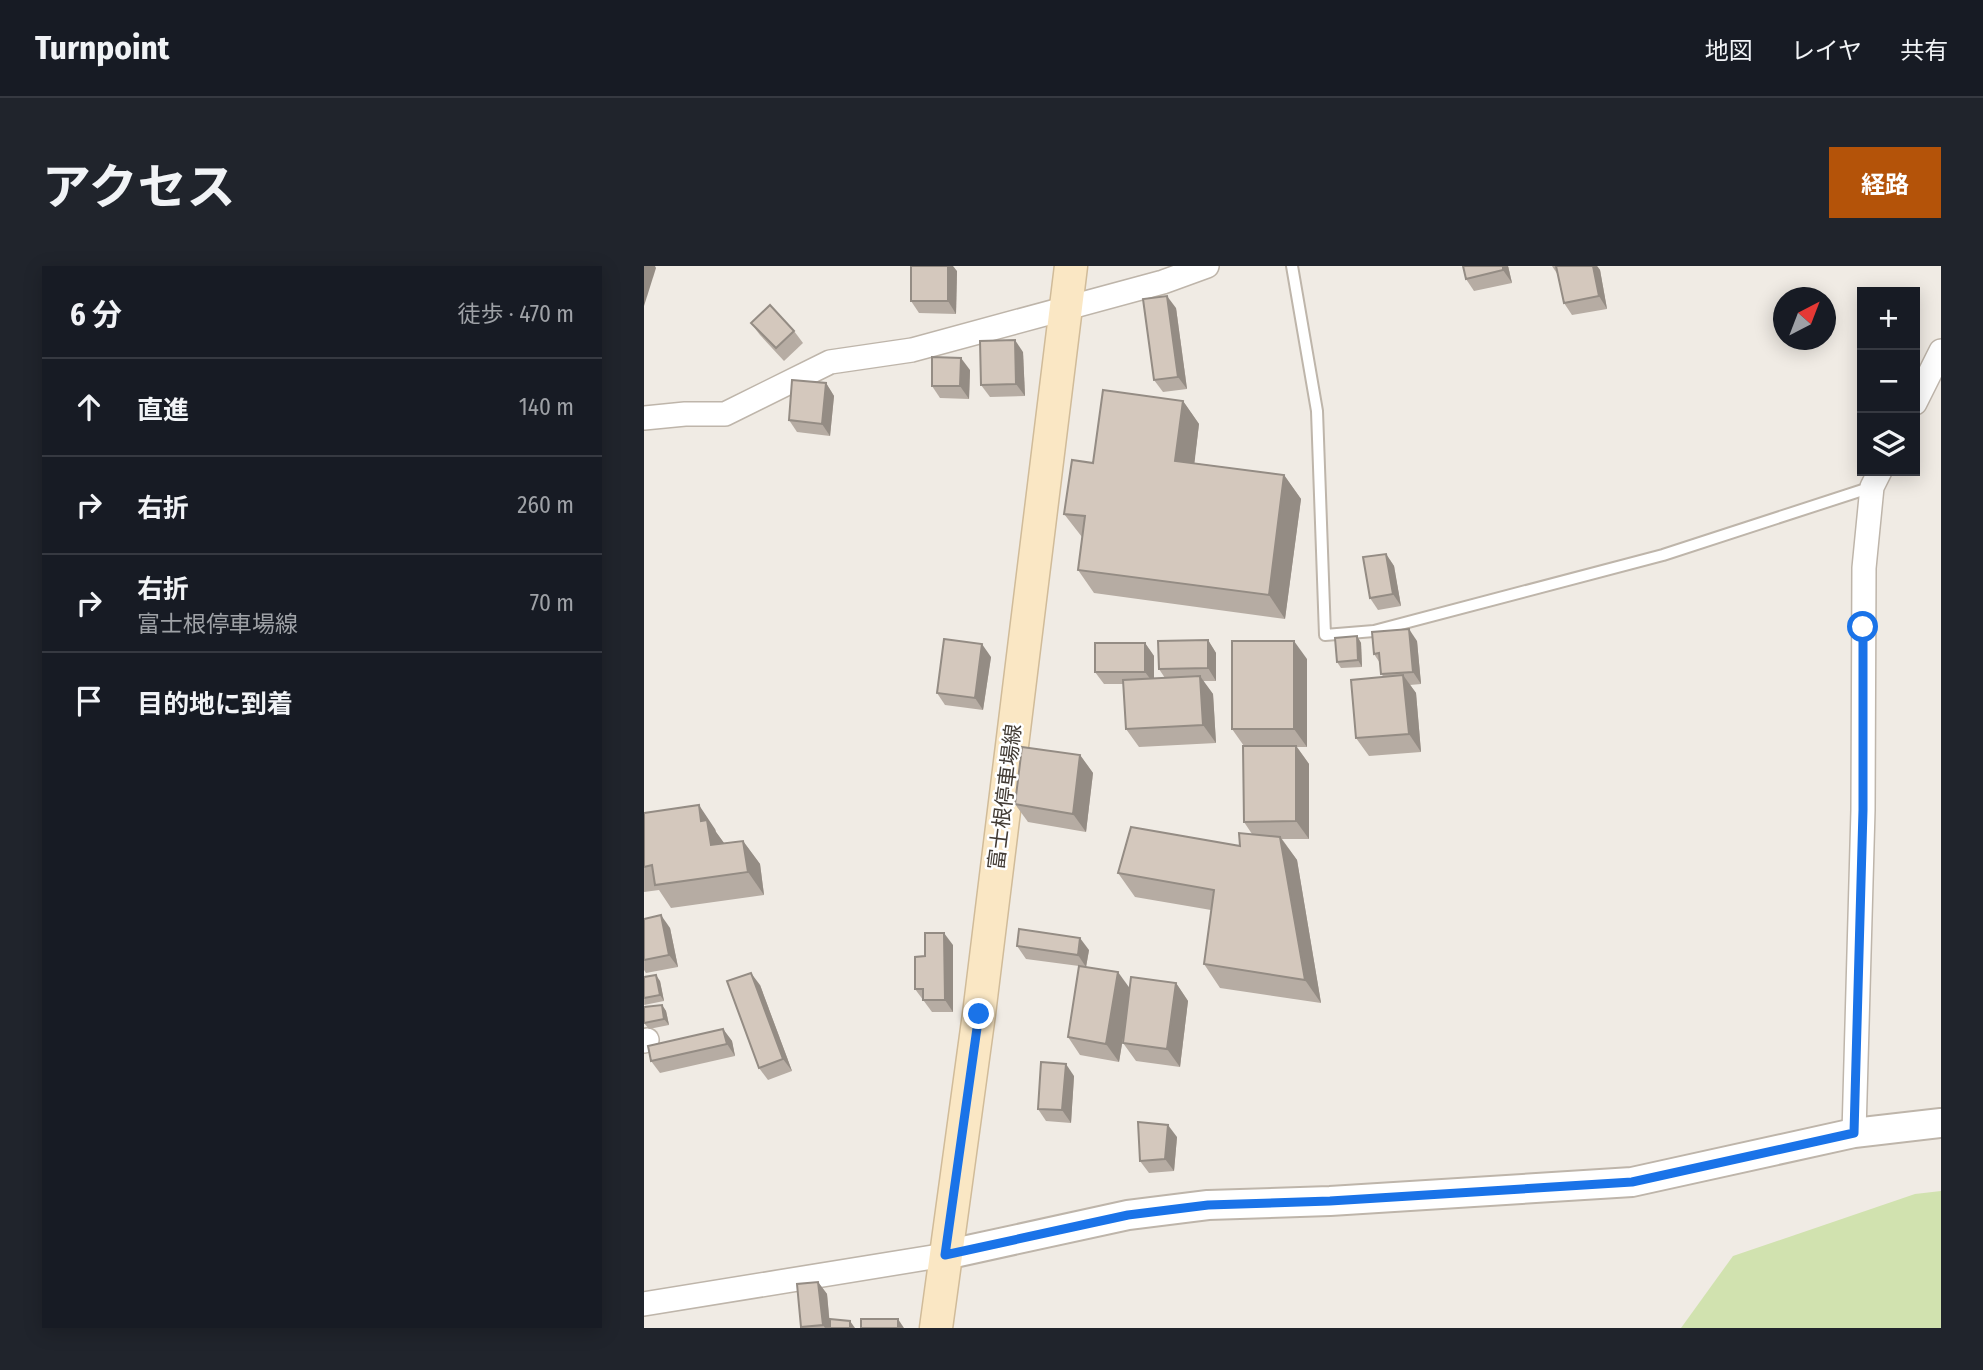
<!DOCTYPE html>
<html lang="ja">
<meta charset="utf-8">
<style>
:root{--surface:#171b24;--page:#20242c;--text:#f1f3f6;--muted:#9ea1a6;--line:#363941;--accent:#b45309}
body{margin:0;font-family:"Fira Sans Condensed","Noto Sans JP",sans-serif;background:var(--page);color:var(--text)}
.controls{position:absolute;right:21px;top:21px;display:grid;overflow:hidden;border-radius:0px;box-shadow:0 4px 18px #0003}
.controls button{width:63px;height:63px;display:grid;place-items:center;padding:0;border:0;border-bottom:2px solid var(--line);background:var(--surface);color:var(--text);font:35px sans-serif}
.compass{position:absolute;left:1129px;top:21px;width:63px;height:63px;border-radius:50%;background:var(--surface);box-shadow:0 4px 18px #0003;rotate:42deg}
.stop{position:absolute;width:21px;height:21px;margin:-16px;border:5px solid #1a73e8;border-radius:50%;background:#fff}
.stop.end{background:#1a73e8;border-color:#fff;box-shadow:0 2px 7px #0008}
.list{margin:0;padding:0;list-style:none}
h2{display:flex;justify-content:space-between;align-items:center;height:91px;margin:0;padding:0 28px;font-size:30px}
h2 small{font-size:23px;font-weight:400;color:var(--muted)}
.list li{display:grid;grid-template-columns:46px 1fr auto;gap:21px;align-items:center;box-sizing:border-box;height:98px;padding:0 28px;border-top:2px solid var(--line)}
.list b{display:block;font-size:26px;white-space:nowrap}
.list p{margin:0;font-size:23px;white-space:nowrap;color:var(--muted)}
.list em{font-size:23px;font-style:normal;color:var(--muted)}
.icon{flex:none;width:38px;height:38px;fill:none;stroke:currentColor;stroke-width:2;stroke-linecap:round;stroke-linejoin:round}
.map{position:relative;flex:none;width:1297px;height:1062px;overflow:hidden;border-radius:0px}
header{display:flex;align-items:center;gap:42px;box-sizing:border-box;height:98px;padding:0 35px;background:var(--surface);border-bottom:2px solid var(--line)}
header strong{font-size:33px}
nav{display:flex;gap:38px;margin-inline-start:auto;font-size:24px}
.intro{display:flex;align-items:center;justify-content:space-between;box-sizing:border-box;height:168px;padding:0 42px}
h1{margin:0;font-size:49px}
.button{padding:18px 32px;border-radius:0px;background:var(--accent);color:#fff;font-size:24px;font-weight:700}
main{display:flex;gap:42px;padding:0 42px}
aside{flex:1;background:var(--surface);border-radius:0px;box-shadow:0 4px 18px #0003}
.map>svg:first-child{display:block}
</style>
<header>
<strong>Turnpoint</strong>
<nav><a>地図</a><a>レイヤ</a><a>共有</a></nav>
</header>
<div class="intro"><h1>アクセス</h1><a class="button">経路</a></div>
<main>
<aside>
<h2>6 分<small>徒歩 · 470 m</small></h2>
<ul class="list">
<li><svg class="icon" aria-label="ahead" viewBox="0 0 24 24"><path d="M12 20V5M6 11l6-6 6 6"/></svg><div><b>直進</b></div><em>140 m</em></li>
<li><svg class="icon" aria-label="right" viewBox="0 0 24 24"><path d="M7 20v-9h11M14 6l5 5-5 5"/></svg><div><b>右折</b></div><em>260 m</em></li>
<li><svg class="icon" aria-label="right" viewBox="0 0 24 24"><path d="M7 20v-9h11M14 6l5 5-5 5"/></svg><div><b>右折</b><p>富士根停車場線</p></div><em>70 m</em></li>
<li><svg class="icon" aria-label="arrive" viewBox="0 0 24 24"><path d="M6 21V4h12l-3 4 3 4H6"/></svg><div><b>目的地に到着</b></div></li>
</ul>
</aside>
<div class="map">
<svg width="1297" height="1062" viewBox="0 0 1297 1062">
<rect width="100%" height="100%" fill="#f0ebe4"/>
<!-- green -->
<polygon fill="#d1e2af" points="1297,925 1297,1062 1037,1062 1089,990 1271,928"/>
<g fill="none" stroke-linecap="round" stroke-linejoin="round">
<!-- service casing -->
<g stroke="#beb5aa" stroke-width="14">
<polyline id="service" points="648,0 673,145 681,369 730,365 1019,289 1228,221"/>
</g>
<!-- minor casing -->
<g stroke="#beb5aa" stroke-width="26">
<g id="minor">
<polyline points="1271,137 1297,85"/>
<polyline points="0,152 41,148 81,148 186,96 268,84 519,16 563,0"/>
<polyline points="0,775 3,774"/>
<polyline points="1210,867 1219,544 1220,302 1228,221 1236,205"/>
<polyline points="0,1038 301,989"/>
</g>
</g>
<!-- tertiary casing -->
<g stroke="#beb5aa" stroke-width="32">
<polyline id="tertiary" points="301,989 484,949 564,939 686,935 988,916 1210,867 1297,857"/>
</g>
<!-- secondary casing -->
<g stroke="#d0bb99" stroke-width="35">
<polyline id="secondary" points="292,1062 335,748 427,0"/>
</g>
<!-- service -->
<use href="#service" stroke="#fff" stroke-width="10"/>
<!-- minor -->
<use href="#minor" stroke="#fff" stroke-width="23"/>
<!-- tertiary -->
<use href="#tertiary" stroke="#fff" stroke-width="28"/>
<!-- secondary -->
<use href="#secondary" stroke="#fae7c4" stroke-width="32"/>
</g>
<!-- wall -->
<g fill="#b6aca3">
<polygon points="819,0 864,0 868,17 830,25 822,13"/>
<polygon points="908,0 953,0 956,4 963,43 928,49 920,37 914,9"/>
<polygon points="313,5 312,48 275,47 267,35"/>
<polygon points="532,42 543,123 519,126 510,114"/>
<polygon points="107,57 150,65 159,77 140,95 116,69"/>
<polygon points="379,86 381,130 346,131 337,119"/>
<polygon points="326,104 325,133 296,132 288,120"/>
<polygon points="182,117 190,130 186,170 153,166 145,154"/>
<polygon points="539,135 555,158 550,197 640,209 657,233 641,353 450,327 434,304 438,271 420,248 449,197"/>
<polygon points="742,288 750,300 757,340 734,344 726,332"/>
<polygon points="713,370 717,377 718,401 697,402 693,396"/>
<polygon points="564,374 572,387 572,415 559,415 569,428 572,477 495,481 482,463 480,418 460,418 451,406 501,377 510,390 510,413 521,412 515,403"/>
<polygon points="773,375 777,418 766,419 772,427 777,486 725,490 712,472 740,411 737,408 736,397 730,388"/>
<polygon points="347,391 339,444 301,439 293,427"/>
<polygon points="663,393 663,481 653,481 665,498 665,573 638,573 653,594 677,737 576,722 560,698 567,644 491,631 474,607 596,580 608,568 600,556 600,480 588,463"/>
<polygon points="436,489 449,507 442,566 384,556 371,538"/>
<polygon points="0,547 71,563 72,566 80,577 99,575 116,598 120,629 27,642 15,624 0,626"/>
<polygon points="0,653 26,662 34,701 2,707 0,704"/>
<polygon points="309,679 309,746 288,746 271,723 281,690"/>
<polygon points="373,680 445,684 442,701 486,723 532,717 544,735 536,801 492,795 479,777 482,753 475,796 436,789 424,771 435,700 382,693"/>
<polygon points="0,711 16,715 20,735 0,739"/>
<polygon points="116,719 148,805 124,814 115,802"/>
<polygon points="18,739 22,745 25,759 5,763 0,757"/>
<polygon points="79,763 88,775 91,790 16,807 7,795"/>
<polygon points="430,810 427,857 402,855 394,843"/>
<polygon points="533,871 530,905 505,907 496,895"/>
<polygon points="174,1016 183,1028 186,1059 211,1062 158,1062 157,1061"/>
</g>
<!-- shaded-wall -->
<g fill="#948c84">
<polygon points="0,0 11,0 12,2 0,40"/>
<polygon points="304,0 309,0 313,5 312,48 304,35"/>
<polygon points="859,0 864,0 868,17 859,4"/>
<polygon points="949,0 953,0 956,4 963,43 955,30"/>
<polygon points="523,30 532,42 543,123 534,111"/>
<polygon points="371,74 379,86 381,130 372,118"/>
<polygon points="317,92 326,104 325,133 316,120"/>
<polygon points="182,117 190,130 186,170 178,158"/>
<polygon points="539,135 555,158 548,218 531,195"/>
<polygon points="640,209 657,233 641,353 625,329"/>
<polygon points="742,288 750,300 757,340 749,328"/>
<polygon points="765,363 773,375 777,418 769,406"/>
<polygon points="713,370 717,377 718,401 714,394"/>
<polygon points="564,374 572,387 572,415 564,402"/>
<polygon points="650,375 663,393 663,481 650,463"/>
<polygon points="501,377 510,390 510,418 501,406"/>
<polygon points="338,378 347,391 339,444 331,432"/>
<polygon points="759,409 772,427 777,486 765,468"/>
<polygon points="556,410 569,428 572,477 559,459"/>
<polygon points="652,480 665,498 665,573 652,555"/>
<polygon points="436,489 449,507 442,566 429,548"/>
<polygon points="55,539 71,563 72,566 80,577 67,579 57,555"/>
<polygon points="636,571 653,594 677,737 661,714"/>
<polygon points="99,575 116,598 120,629 104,606"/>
<polygon points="17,649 26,662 34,701 25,689"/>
<polygon points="300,667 309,679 309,746 301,734"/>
<polygon points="436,672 445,684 442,701 434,689"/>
<polygon points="474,706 487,724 475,796 462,778"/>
<polygon points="107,707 116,719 148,805 139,793"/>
<polygon points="12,709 16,715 20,735 16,729"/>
<polygon points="532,717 544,735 536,801 523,783"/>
<polygon points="18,739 22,745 25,759 20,753"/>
<polygon points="79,763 88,775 91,790 83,778"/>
<polygon points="422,798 430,810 427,857 418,844"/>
<polygon points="524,859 533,871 530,905 521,893"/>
<polygon points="174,1016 183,1028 186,1062 181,1062 179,1059"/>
<polygon points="254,1053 260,1062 254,1062"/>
<polygon points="206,1055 211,1062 206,1062"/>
</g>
<!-- building -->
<g fill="#d4c8bd" stroke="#948c84" stroke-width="2">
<rect x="267" y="0" width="37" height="35"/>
<polygon points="819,0 859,0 859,4 822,13"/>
<polygon points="912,0 949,0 955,30 920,37"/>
<polygon points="523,30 534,111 510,114 499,33"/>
<polygon points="126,39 150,65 132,82 107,57"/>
<polygon points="371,74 372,118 337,119 336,75"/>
<polygon points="288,91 317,92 316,120 288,120"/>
<polygon points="148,114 182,117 178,158 145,154"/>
<polygon points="459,124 539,135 531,195 640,209 625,329 434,304 441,250 420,248 428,194 449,197"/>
<polygon points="742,288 749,328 726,332 719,291"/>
<polygon points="765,363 769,406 737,408 735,387 730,388 728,366"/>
<polygon points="713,370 714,394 693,396 691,372"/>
<polygon points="300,373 338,378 331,432 293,427"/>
<polygon points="564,374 564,402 515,403 514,375"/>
<rect x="588" y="375" width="62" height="88"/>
<rect x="451" y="377" width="50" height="29"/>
<polygon points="759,409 765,468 712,472 707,414"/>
<polygon points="556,410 559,459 482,463 479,414"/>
<polygon points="599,480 652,480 652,555 600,556"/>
<polygon points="378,481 436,489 429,548 371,538"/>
<polygon points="55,539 57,555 63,554 67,579 99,575 104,606 11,619 8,599 0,601 0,547"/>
<polygon points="487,561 596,580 595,567 636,571 661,714 560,698 570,624 474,607"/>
<polygon points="17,649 25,689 0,694 0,653"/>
<polygon points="375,663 436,672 434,689 373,680"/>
<polygon points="281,667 300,667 301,734 279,734 279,723 271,723 271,691 281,690"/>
<polygon points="435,700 474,706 462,778 424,771"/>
<polygon points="107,707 139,793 115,802 83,715"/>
<polygon points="12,709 16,729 0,732 0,711"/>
<polygon points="487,711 532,717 523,783 479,777"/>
<polygon points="18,739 20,753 0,757 0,741"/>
<polygon points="79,763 83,778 7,795 4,780"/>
<polygon points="397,796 422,798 418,844 394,843"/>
<polygon points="494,856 524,859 521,893 496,895"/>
<polygon points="174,1016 179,1059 157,1061 153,1018"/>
<polygon points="186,1053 206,1055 206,1062 186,1062"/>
<rect x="217" y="1053" width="37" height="9"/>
</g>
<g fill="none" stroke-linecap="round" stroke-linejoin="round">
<!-- route -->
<polyline stroke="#1a73e8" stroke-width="9" points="335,748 301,989 484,949 564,939 686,935 988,916 1210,867 1219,544 1219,361"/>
</g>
<g text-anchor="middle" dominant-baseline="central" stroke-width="5" stroke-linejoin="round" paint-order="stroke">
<!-- street labels -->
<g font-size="21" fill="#423b34" stroke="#fff">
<text transform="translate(361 531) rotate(-83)">富士根停車場線</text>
</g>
</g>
</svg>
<div class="controls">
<button>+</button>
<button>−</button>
<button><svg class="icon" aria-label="layers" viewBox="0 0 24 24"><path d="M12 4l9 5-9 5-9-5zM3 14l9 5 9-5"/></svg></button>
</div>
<svg class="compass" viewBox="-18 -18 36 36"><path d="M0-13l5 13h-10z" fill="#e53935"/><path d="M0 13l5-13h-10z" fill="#9ea1a6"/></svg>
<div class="stop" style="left:1219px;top:361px"></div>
<div class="stop end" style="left:335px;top:748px"></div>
</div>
</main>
